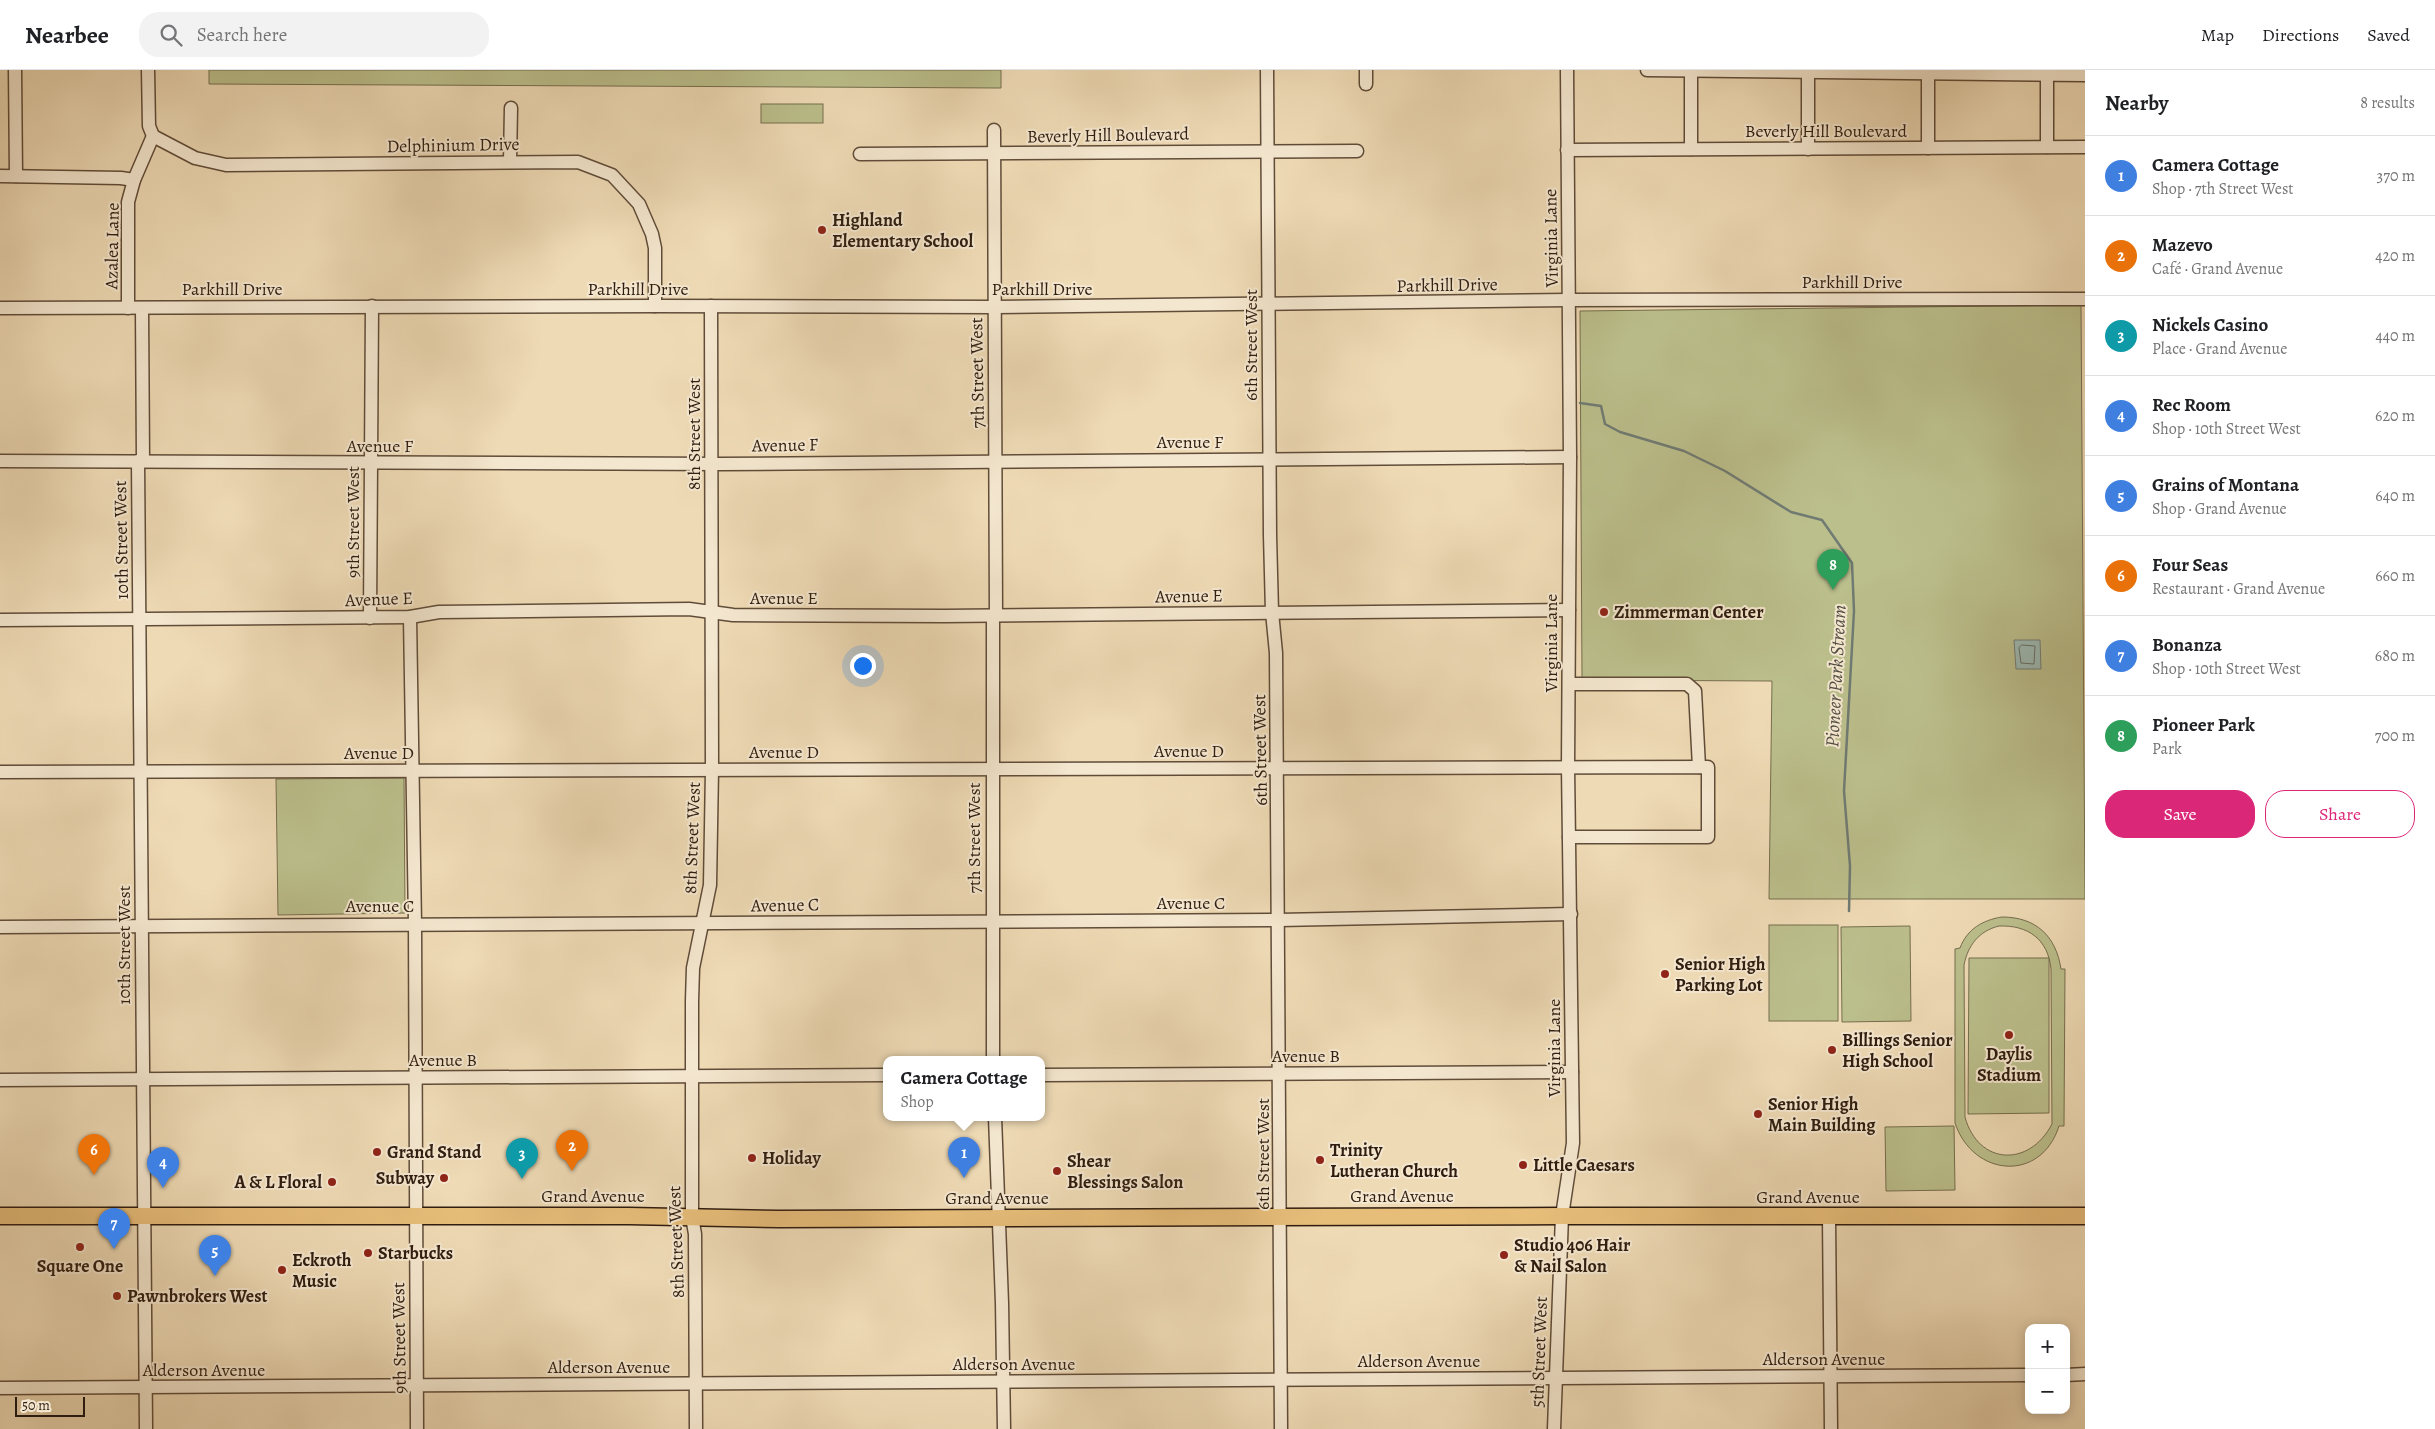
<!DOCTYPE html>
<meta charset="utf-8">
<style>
:root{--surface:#fff;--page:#f2f2f2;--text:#202124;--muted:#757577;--line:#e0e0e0;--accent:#db2777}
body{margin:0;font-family:Alegreya,serif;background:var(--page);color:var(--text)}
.controls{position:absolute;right:15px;bottom:15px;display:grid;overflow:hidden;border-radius:10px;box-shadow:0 2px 12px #0003}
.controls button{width:45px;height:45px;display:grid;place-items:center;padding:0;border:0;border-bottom:1px solid var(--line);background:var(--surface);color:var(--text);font:25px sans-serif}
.scale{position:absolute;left:15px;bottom:12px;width:70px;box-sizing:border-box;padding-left:5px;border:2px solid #301d10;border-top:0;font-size:14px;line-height:18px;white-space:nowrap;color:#301d10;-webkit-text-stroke:4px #f4e7cf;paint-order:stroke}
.you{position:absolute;left:862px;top:595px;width:18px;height:18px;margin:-12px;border:4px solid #fff;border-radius:50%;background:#1a73e8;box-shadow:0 0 0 8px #1a73e833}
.badge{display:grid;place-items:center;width:32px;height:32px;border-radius:50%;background:var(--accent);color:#fff;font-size:16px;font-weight:700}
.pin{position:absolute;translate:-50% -41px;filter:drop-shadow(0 1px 2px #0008)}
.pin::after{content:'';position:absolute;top:26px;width:18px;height:15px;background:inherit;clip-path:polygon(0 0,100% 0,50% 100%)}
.popup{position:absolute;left:883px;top:986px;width:162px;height:65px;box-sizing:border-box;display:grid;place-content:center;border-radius:10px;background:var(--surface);filter:drop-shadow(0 1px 4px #0005);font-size:16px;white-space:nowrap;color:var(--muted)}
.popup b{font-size:19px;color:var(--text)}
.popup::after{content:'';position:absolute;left:50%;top:100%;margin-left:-10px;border:10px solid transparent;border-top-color:var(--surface)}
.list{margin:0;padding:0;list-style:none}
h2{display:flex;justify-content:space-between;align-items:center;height:65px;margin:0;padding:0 20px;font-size:21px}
h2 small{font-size:16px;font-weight:400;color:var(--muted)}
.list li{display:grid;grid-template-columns:32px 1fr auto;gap:15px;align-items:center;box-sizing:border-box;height:80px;padding:0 20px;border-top:1px solid var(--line)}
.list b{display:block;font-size:19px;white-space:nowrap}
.list p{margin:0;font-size:16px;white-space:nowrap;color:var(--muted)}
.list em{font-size:16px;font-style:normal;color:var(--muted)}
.actions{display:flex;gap:10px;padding:15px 20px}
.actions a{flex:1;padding:11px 0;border:1px solid var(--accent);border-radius:20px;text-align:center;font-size:18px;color:var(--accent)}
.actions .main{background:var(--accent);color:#fff}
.icon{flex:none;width:28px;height:28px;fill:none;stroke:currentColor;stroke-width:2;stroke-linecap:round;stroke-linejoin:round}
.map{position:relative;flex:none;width:2085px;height:1359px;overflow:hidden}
header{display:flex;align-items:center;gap:30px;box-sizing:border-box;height:70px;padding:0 25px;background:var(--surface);border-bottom:1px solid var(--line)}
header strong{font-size:24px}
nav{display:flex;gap:28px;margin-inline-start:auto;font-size:18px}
.search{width:350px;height:45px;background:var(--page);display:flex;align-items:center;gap:12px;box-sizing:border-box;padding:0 18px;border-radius:20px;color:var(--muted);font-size:19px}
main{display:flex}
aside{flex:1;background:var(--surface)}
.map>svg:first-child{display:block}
</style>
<header>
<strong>Nearbee</strong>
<div class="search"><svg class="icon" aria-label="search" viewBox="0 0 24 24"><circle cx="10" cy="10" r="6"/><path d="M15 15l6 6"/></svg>Search here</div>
<nav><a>Map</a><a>Directions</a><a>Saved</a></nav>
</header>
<main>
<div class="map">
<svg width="2085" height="1359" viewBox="0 0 2085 1359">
<rect width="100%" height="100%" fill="#eedab5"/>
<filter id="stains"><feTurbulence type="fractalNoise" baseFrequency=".004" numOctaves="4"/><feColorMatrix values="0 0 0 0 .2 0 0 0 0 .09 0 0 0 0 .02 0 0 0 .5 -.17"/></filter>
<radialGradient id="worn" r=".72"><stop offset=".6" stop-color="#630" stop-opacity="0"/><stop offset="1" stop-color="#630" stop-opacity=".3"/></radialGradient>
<!-- green -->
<g fill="#bbbf8c" stroke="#766e4e" fill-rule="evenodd">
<polygon points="209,0 1001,0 1001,18 209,14"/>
<rect x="761" y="34" width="62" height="19"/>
<polygon points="2081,235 2085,829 1769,829 1772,611 1582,610 1580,241"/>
<polygon points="404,708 405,843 278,845 276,709"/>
<path d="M2002,847C2036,847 2056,866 2061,899H2065L2064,1056H2059C2041,1113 1973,1107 1955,1053V879L1960,878C1967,859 1983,850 2002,847ZM1999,856C2028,855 2048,869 2051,899L2052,1054C2029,1098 1978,1095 1965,1047L1964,895C1968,875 1979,861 1999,856Z"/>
<rect x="1769" y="855" width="69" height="96"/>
<polygon points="1910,856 1911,951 1842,952 1841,857"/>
<polygon points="1969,888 2049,888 2049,1043 1968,1044"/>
<polygon points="1954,1056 1955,1120 1886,1121 1885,1057"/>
</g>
<!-- water -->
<polygon fill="#9bb9b5" stroke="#707b73" points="2014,570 2040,570 2041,599 2016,599"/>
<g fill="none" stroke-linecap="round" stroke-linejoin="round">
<!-- shore -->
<polygon stroke="#666b62" stroke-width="1" points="2022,575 2035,576 2034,594 2021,593 2019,578"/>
<!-- stream -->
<polyline stroke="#707b73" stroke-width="2.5" points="1580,333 1601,336 1605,354 1620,362 1684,381 1725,401 1791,442 1822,450 1852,493 1854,541 1844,721 1850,796 1849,841"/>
<!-- minor casing -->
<g stroke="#604c39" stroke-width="15">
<g id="minor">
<polyline points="15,0 16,106"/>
<polyline points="1267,0 1270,465 1272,542 1276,583 1281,1359"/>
<polyline points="1366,0 1366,14"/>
<polyline points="1647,0 2085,5"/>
<polyline points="1928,0 1928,78"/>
<polyline points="2047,0 2047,77"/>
<polyline points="994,60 996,546"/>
<polyline points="153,66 195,88 226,95 578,92 612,105 639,134 652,164 655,178 655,236"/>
<polyline points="1691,79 1691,0"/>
<polyline points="1808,79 1808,0"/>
<polyline points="1567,80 2085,77"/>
<polyline points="860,84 1357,81"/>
<polyline points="510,91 511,38"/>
<polyline points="0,106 121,108 134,110"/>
<polyline points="0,238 655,236 994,237 1569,230 2085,229"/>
<polyline points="128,238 128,132 134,110 153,66 149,56 148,0"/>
<polyline points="142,238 143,391"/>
<polyline points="0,391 721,394 1570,387"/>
<polyline points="138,391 146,1359"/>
<polyline points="993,546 993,989"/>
<polyline points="410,547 415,854 417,1359"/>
<polyline points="370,548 372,236"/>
<polyline points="0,550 410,547 439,542 689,539 733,545 945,546 1569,540"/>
<polyline points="1569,614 1687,614 1695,621 1699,697"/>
<polyline points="0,702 1708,697 1708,767 1569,767"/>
<polyline points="0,857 1279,850 1571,844"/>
<polyline points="1042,1005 1572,1002"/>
<polyline points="0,1010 886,1005"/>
<polyline points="995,1047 1002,1233 1004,1359"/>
<polyline points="1829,1147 1831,1359"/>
<polyline points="2066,1305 2085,1304"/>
<polyline points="0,1318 2029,1305"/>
<polyline points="696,1359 695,1164 692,1147 692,931 693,898 710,815 712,700 711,236"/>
<polyline points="1554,1359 1562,1146 1573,1073 1568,697 1570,387 1567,0"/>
</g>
</g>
<!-- major casing -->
<g stroke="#301d10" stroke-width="19">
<polyline id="major" points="0,1146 629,1146 779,1149 1562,1146 2085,1146"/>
</g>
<!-- minor -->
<use href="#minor" stroke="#f4e7cf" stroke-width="12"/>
<!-- major -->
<use href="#major" stroke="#e7bd7a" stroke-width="16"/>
</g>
<!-- markers -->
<g fill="#8f2418" stroke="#f4e7cf" stroke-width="2">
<circle cx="822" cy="160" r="5"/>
<circle cx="1604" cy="542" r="5"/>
<circle cx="1665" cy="904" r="5"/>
<circle cx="2009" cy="965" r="5"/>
<circle cx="1832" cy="980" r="5"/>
<circle cx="1758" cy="1044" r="5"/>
<circle cx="377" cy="1082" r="5"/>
<circle cx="752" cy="1088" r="5"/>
<circle cx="1320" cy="1090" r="5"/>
<circle cx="1523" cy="1095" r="5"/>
<circle cx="1057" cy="1101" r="5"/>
<circle cx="444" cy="1108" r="5"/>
<circle cx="332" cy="1112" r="5"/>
<circle cx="80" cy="1177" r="5"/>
<circle cx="368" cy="1183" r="5"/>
<circle cx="1504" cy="1185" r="5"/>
<circle cx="282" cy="1200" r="5"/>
<circle cx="117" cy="1226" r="5"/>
</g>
<g text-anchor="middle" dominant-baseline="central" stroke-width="4" stroke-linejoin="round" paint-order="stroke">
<!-- street labels -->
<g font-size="18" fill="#301d10" stroke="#f4e7cf">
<text x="1826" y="61">Beverly Hill Boulevard</text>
<text transform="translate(1108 65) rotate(-1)">Beverly Hill Boulevard</text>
<text transform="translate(453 75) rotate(-1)">Delphinium Drive</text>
<text transform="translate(1551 168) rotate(-91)">Virginia Lane</text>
<text transform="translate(112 176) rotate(-89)">Azalea Lane</text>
<text x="1852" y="212">Parkhill Drive</text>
<text transform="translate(1447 215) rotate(-1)">Parkhill Drive</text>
<text x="232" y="219">Parkhill Drive</text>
<text x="638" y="219">Parkhill Drive</text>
<text x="1042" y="219">Parkhill Drive</text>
<text transform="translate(1251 275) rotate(-90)">6th Street West</text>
<text transform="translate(977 303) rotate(-91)">7th Street West</text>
<text transform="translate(694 364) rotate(-90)">8th Street West</text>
<text x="1190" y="372">Avenue F</text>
<text transform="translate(785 375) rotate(-1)">Avenue F</text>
<text x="380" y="376">Avenue F</text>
<text transform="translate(353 452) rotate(-90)">9th Street West</text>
<text transform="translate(121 470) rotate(-91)">10th Street West</text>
<text transform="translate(1189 526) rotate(-1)">Avenue E</text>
<text x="784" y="528">Avenue E</text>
<text transform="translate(379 529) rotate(-2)">Avenue E</text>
<text transform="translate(1551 573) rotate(-90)">Virginia Lane</text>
<text transform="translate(1260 680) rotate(-91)">6th Street West</text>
<text x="1189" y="681">Avenue D</text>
<text x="784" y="682">Avenue D</text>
<text x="379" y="683">Avenue D</text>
<text transform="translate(692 768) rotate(-88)">8th Street West</text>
<text transform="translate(974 768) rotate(-90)">7th Street West</text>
<text x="1191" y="833">Avenue C</text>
<text transform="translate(785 835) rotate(-1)">Avenue C</text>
<text x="380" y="836">Avenue C</text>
<text transform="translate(124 875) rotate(-90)">10th Street West</text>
<text transform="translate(1554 978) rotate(-90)">Virginia Lane</text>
<text x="1306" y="986">Avenue B</text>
<text x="443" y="990">Avenue B</text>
<text transform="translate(1263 1084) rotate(-90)">6th Street West</text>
<text x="593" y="1126">Grand Avenue</text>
<text x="1402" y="1126">Grand Avenue</text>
<text x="1808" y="1127">Grand Avenue</text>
<text x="997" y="1128">Grand Avenue</text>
<text transform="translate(676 1172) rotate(-92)">8th Street West</text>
<text transform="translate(399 1268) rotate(-91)">9th Street West</text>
<text transform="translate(1539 1282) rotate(-88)">5th Street West</text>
<text x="1824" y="1289">Alderson Avenue</text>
<text x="1419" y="1291">Alderson Avenue</text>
<text x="1014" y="1294">Alderson Avenue</text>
<text x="609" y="1297">Alderson Avenue</text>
<text x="204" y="1300">Alderson Avenue</text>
</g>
<!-- poi labels -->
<g font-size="18" font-weight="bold" fill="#301d10" stroke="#f4e7cf" text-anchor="start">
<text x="832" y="150">Highland<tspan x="832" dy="21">Elementary School</tspan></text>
<text x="1614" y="542">Zimmerman Center</text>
<text x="1675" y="894">Senior High<tspan x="1675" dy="21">Parking Lot</tspan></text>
<text x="1842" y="970">Billings Senior<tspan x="1842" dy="21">High School</tspan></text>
<text x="2009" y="984" text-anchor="middle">Daylis<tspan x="2009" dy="21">Stadium</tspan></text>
<text x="1768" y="1034">Senior High<tspan x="1768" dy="21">Main Building</tspan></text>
<text x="1330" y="1080">Trinity<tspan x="1330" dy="21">Lutheran Church</tspan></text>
<text x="387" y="1082">Grand Stand</text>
<text x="762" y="1088">Holiday</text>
<text x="1067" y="1091">Shear<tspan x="1067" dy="21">Blessings Salon</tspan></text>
<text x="1533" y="1095">Little Caesars</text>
<text x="434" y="1108" text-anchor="end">Subway</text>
<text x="322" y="1112" text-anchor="end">A &amp; L Floral</text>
<text x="1514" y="1175">Studio 406 Hair<tspan x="1514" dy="21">&amp; Nail Salon</tspan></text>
<text x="378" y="1183">Starbucks</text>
<text x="292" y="1190">Eckroth<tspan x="292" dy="21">Music</tspan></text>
<text x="80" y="1196" text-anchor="middle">Square One</text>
<text x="127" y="1226">Pawnbrokers West</text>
</g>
<!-- water labels -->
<g font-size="19" font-style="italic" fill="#504c42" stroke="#f4e7cf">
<text transform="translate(1836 606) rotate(-87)">Pioneer Park Stream</text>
</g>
</g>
<rect width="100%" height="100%" filter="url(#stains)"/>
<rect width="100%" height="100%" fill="url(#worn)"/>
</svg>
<div class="controls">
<button>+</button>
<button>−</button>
</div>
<div class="scale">50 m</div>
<div class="you"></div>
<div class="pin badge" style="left:964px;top:1108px;background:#3f7fe0">1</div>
<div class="popup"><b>Camera Cottage</b>Shop</div>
<div class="pin badge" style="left:572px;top:1101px;background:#e8710a">2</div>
<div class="pin badge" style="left:522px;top:1109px;background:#0f9aa8">3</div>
<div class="pin badge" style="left:163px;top:1118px;background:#3f7fe0">4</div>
<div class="pin badge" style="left:215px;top:1206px;background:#3f7fe0">5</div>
<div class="pin badge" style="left:94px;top:1105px;background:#e8710a">6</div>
<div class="pin badge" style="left:114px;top:1179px;background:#3f7fe0">7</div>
<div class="pin badge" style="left:1833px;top:520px;background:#2e9e5b">8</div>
</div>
<aside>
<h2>Nearby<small>8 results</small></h2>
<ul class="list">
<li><span class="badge" style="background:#3f7fe0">1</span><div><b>Camera Cottage</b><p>Shop · 7th Street West</p></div><em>370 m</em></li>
<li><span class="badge" style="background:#e8710a">2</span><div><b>Mazevo</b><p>Café · Grand Avenue</p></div><em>420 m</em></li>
<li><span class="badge" style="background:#0f9aa8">3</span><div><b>Nickels Casino</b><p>Place · Grand Avenue</p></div><em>440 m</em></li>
<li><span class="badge" style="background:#3f7fe0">4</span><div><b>Rec Room</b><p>Shop · 10th Street West</p></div><em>620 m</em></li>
<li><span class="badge" style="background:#3f7fe0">5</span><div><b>Grains of Montana</b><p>Shop · Grand Avenue</p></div><em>640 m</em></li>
<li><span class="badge" style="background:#e8710a">6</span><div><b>Four Seas</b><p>Restaurant · Grand Avenue</p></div><em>660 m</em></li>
<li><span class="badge" style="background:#3f7fe0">7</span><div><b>Bonanza</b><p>Shop · 10th Street West</p></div><em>680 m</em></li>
<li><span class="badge" style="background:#2e9e5b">8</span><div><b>Pioneer Park</b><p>Park</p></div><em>700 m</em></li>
</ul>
<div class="actions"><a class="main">Save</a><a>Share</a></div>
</aside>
</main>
